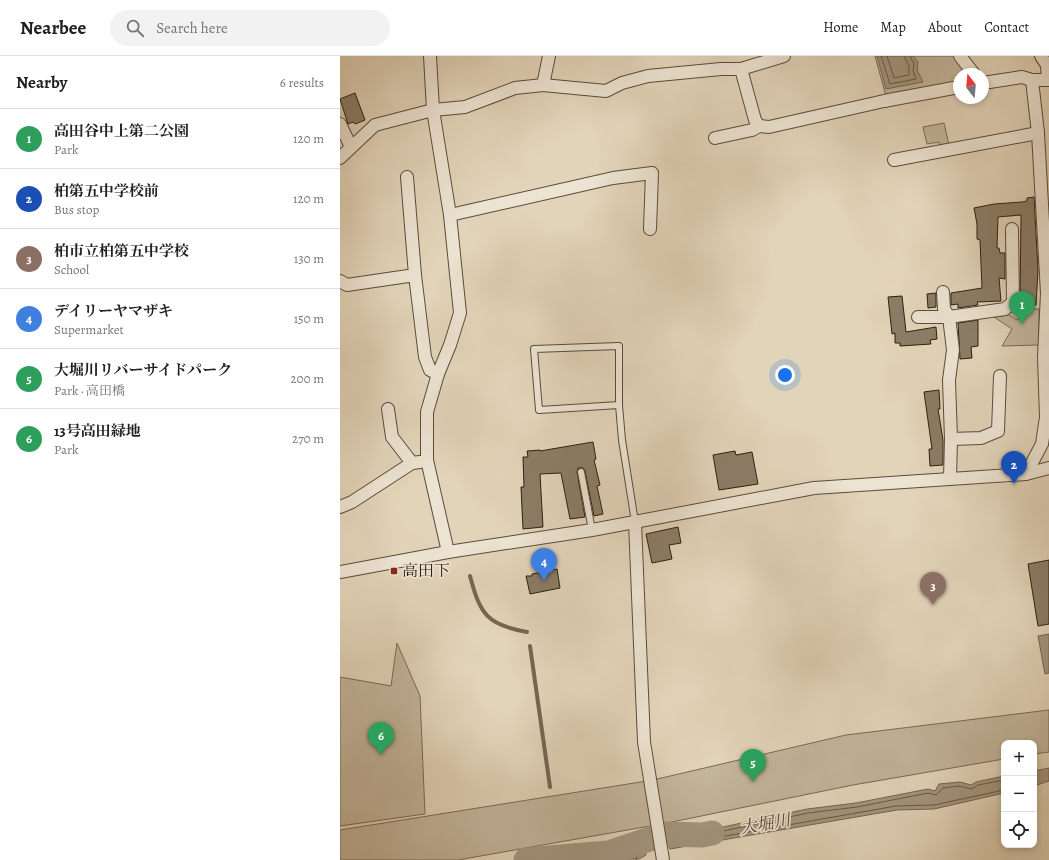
<!DOCTYPE html>
<meta charset="utf-8">
<style>
:root{--surface:#fff;--page:#f2f2f2;--text:#202124;--muted:#757577;--line:#e0e0e0;--accent:#1a73e8}
body{margin:0;font-family:Alegreya,"Noto Serif JP",serif;background:var(--page);color:var(--text)}
.controls{position:absolute;right:12px;bottom:12px;display:grid;overflow:hidden;border-radius:8px;box-shadow:0 2px 6px #0003}
.controls button{width:36px;height:36px;display:grid;place-items:center;padding:0;border:0;border-bottom:1px solid var(--line);background:var(--surface);color:var(--text);font:20px sans-serif}
.compass{position:absolute;left:613px;top:12px;width:36px;height:36px;border-radius:50%;background:var(--surface);box-shadow:0 2px 6px #0003;rotate:344deg}
.you{position:absolute;left:445px;top:319px;width:14px;height:14px;margin:-10px;border:3px solid #fff;border-radius:50%;background:#1a73e8;box-shadow:0 0 0 6px #1a73e833}
.badge{display:grid;place-items:center;width:26px;height:26px;border-radius:50%;background:var(--accent);color:#fff;font-size:13px;font-weight:700}
.pin{position:absolute;translate:-50% -33px;filter:drop-shadow(0 1px 2px #0008)}
.pin::after{content:'';position:absolute;top:21px;width:14px;height:12px;background:inherit;clip-path:polygon(0 0,100% 0,50% 100%)}
.list{margin:0;padding:0;list-style:none}
h2{display:flex;justify-content:space-between;align-items:center;height:52px;margin:0;padding:0 16px;font-size:17px}
h2 small{font-size:13px;font-weight:400;color:var(--muted)}
.list li{display:grid;grid-template-columns:26px 1fr auto;gap:12px;align-items:center;box-sizing:border-box;height:60px;padding:0 16px;border-top:1px solid var(--line)}
.list b{display:block;font-size:15px;white-space:nowrap}
.list p{margin:0;font-size:13px;white-space:nowrap;color:var(--muted)}
.list em{font-size:13px;font-style:normal;color:var(--muted)}
.icon{flex:none;width:22px;height:22px;fill:none;stroke:currentColor;stroke-width:2;stroke-linecap:round;stroke-linejoin:round}
.map{position:relative;flex:none;width:709px;height:804px;overflow:hidden}
header{display:flex;align-items:center;gap:24px;box-sizing:border-box;height:56px;padding:0 20px;background:var(--surface);border-bottom:1px solid var(--line)}
header strong{font-size:19px}
nav{display:flex;gap:22px;margin-inline-start:auto;font-size:14px}
.search{width:280px;height:36px;background:var(--page);display:flex;align-items:center;gap:10px;box-sizing:border-box;padding:0 14px;border-radius:22px;color:var(--muted);font-size:15px}
main{display:flex}
aside{flex:1;background:var(--surface)}
.map>svg:first-child{display:block}
</style>
<header>
<strong>Nearbee</strong>
<div class="search"><svg class="icon" aria-label="search" viewBox="0 0 24 24"><circle cx="10" cy="10" r="6"/><path d="M15 15l6 6"/></svg>Search here</div>
<nav><a>Home</a><a>Map</a><a>About</a><a>Contact</a></nav>
</header>
<main>
<aside>
<h2>Nearby<small>6 results</small></h2>
<ul class="list">
<li><span class="badge" style="background:#2e9e5b">1</span><div><b>高田谷中上第二公園</b><p>Park</p></div><em>120 m</em></li>
<li><span class="badge" style="background:#1a4fb4">2</span><div><b>柏第五中学校前</b><p>Bus stop</p></div><em>120 m</em></li>
<li><span class="badge" style="background:#8d6e63">3</span><div><b>柏市立柏第五中学校</b><p>School</p></div><em>130 m</em></li>
<li><span class="badge" style="background:#3f7fe0">4</span><div><b>デイリーヤマザキ</b><p>Supermarket</p></div><em>150 m</em></li>
<li><span class="badge" style="background:#2e9e5b">5</span><div><b>大堀川リバーサイドパーク</b><p>Park · 高田橋</p></div><em>200 m</em></li>
<li><span class="badge" style="background:#2e9e5b">6</span><div><b>13号高田緑地</b><p>Park</p></div><em>270 m</em></li>
</ul>
</aside>
<div class="map">
<svg width="709" height="804" viewBox="0 0 709 804">
<rect width="100%" height="100%" fill="#e2d4b9"/>
<filter id="stains"><feTurbulence type="fractalNoise" baseFrequency=".005" numOctaves="4"/><feColorMatrix values="0 0 0 0 .2 0 0 0 0 .09 0 0 0 0 .02 0 0 0 .5 -.17"/></filter>
<radialGradient id="worn" r=".72"><stop offset=".6" stop-color="#630" stop-opacity="0"/><stop offset="1" stop-color="#630" stop-opacity=".3"/></radialGradient>
<!-- green -->
<g fill="#c3b59c" stroke="#786a56">
<polygon points="535,0 615,0 627,18 619,18 619,25 546,40"/>
<polygon points="604,67 609,89 600,91 599,86 587,88 583,71"/>
<polygon points="685,253 699,253 699,289 662,290 672,273 654,261 669,259 677,264"/>
<polygon points="57,587 80,640 85,758 0,770 0,621 51,630"/>
<polygon points="709,654 709,696 694,698 694,687 664,687 664,703 513,729 327,767 118,804 0,804 0,774 313,724 506,679"/>
</g>
<!-- water -->
<g fill="#a4967f" stroke="#746652">
<polygon points="537,0 573,0 578,6 577,14 583,26 546,33"/>
<polygon points="709,578 709,617 705,618 698,580"/>
<polygon points="709,712 709,725 694,730 694,715"/>
<polygon points="664,720 664,737 594,753 557,754 330,793 324,779 355,777 467,753 516,747 588,733 595,735 599,728 620,726 631,729 636,726"/>
<polygon points="305,786 306,799 299,803 190,804 251,796"/>
</g>
<g fill="none" stroke-linecap="round" stroke-linejoin="round">
<!-- shore -->
<g stroke="#685a47" stroke-width="1">
<polyline points="541,0 550,28 576,23 573,15 574,8 570,0"/>
<polyline points="547,0 554,22 569,19 569,10 564,0"/>
<polyline points="664,724 638,729 632,733 619,730 603,732 596,739 588,737 517,751 468,757 360,780 359,782 363,784 556,750 594,749 664,734"/>
<polygon points="353,781 355,783 354,785 334,788 331,785 333,782"/>
<polyline points="222,804 300,791 302,796 297,800 296,804"/>
</g>
<!-- stream -->
<g stroke="#746652" stroke-width="4">
<path d="M130,520C140,558 147,569 187,576"/>
<polyline points="190,590 210,731"/>
</g>
<!-- river -->
<polyline stroke="#a4967f" stroke-width="25" points="186,804 268,797 325,778 362,779 372,777"/>
</g>
<!-- building -->
<g fill="#8b7d67" stroke="#2d1f0f">
<polygon points="15,37 25,64 15,68 13,66 8,68 0,43"/>
<polygon points="694,141 698,214 696,249 680,249 681,159 658,161 657,192 659,192 660,197 665,197 665,223 659,222 661,245 637,246 638,249 618,252 618,248 611,249 611,237 642,232 640,184 637,183 637,168 634,152 654,148 682,146 687,145 687,142"/>
<polygon points="596,237 596,251 588,252 587,238"/>
<polygon points="562,240 566,276 596,271 597,283 590,284 591,288 560,290 560,287 555,287 555,277 552,278 548,241"/>
<polygon points="638,264 638,290 631,291 632,302 620,303 618,267"/>
<polygon points="599,334 600,353 598,353 603,384 603,409 590,410 589,393 592,393 584,336"/>
<polygon points="253,386 256,403 254,404 260,429 257,430 263,458 254,460 245,415 243,412 238,412 237,416 245,461 230,463 221,417 200,418 203,471 183,473 181,431 184,431 183,401 188,401 187,395 200,394 200,395"/>
<polygon points="395,395 396,399 412,396 418,428 379,434 373,399"/>
<polygon points="338,471 341,487 329,489 332,503 312,507 306,478"/>
<polygon points="709,504 709,568 698,570 688,508"/>
<polygon points="217,513 220,532 190,538 186,520 192,520 192,518"/>
</g>
<g fill="none" stroke-linecap="round" stroke-linejoin="round">
<!-- service casing -->
<g stroke="#5a4c3a" stroke-width="8">
<g id="service">
<polyline points="279,349 199,354 194,293 279,290 279,349 282,384 295,466"/>
<polyline points="241,416 252,474"/>
</g>
</g>
<!-- minor casing -->
<g stroke="#5a4c3a" stroke-width="14">
<g id="minor">
<polyline points="90,0 93,54 110,159 120,257 110,289 98,318 87,356 87,404 108,496"/>
<polyline points="620,0 634,18"/>
<polyline points="701,0 707,9 708,24"/>
<polyline points="401,13 444,0"/>
<polyline points="692,24 698,77 707,237 709,236"/>
<polyline points="643,27 682,21 692,24 709,24"/>
<polyline points="203,29 209,0"/>
<polyline points="0,68 11,91"/>
<polyline points="375,82 412,74 419,70 429,71 544,45 619,31"/>
<polyline points="0,102 35,69 93,54 125,51 175,32 203,29 266,35 282,27 308,20 381,13 401,13 415,64 419,70"/>
<polyline points="554,104 698,77"/>
<polyline points="67,121 75,219"/>
<polyline points="110,159 273,122 312,117 310,173"/>
<polyline points="0,225 7,229 75,219 85,301 90,314 98,318"/>
<polyline points="603,236 604,253 609,261 665,253 673,246 672,173"/>
<polyline points="578,261 609,261 613,294 609,324 611,383 610,423"/>
<polyline points="48,353 52,381 72,407 80,406"/>
<polyline points="611,383 641,382 658,375 660,320"/>
<polyline points="686,418 702,388 706,361 704,301 707,237"/>
<polyline points="0,451 12,446 72,407"/>
<polyline points="295,466 304,686 323,804"/>
<polyline points="0,516 108,496 252,474 474,432 686,418 709,412"/>
</g>
</g>
<!-- service -->
<use href="#service" stroke="#ece3d2" stroke-width="6"/>
<!-- minor -->
<use href="#minor" stroke="#ece3d2" stroke-width="12"/>
</g>
<!-- markers -->
<rect fill="#8f2418" stroke="#ece3d2" stroke-width="1.5" x="50" y="511" width="8" height="8" rx="2"/>
<g text-anchor="middle" dominant-baseline="central" stroke-width="3.5" stroke-linejoin="round" paint-order="stroke">
<!-- poi labels -->
<g font-size="16" fill="#2d1f0f" stroke="#ece3d2" text-anchor="start">
<text x="62" y="515">高田下</text>
</g>
<!-- water labels -->
<g font-size="17" font-style="italic" fill="#574936" stroke="#ece3d2">
<text transform="translate(425 768) rotate(-10)">大堀川</text>
</g>
</g>
<rect width="100%" height="100%" filter="url(#stains)"/>
<rect width="100%" height="100%" fill="url(#worn)"/>
</svg>
<div class="controls">
<button>+</button>
<button>−</button>
<button><svg class="icon" aria-label="locate" viewBox="0 0 24 24"><circle cx="12" cy="12" r="6"/><path d="M12 2v4M12 18v4M2 12h4M18 12h4"/></svg></button>
</div>
<svg class="compass" viewBox="-18 -18 36 36"><path d="M0-13l5 13h-10z" fill="#e53935"/><path d="M0 13l5-13h-10z" fill="#757577"/></svg>
<div class="you"></div>
<div class="pin badge" style="left:682px;top:268px;background:#2e9e5b">1</div>
<div class="pin badge" style="left:674px;top:428px;background:#1a4fb4">2</div>
<div class="pin badge" style="left:593px;top:549px;background:#8d6e63">3</div>
<div class="pin badge" style="left:204px;top:525px;background:#3f7fe0">4</div>
<div class="pin badge" style="left:413px;top:726px;background:#2e9e5b">5</div>
<div class="pin badge" style="left:41px;top:699px;background:#2e9e5b">6</div>
</div>
</main>
